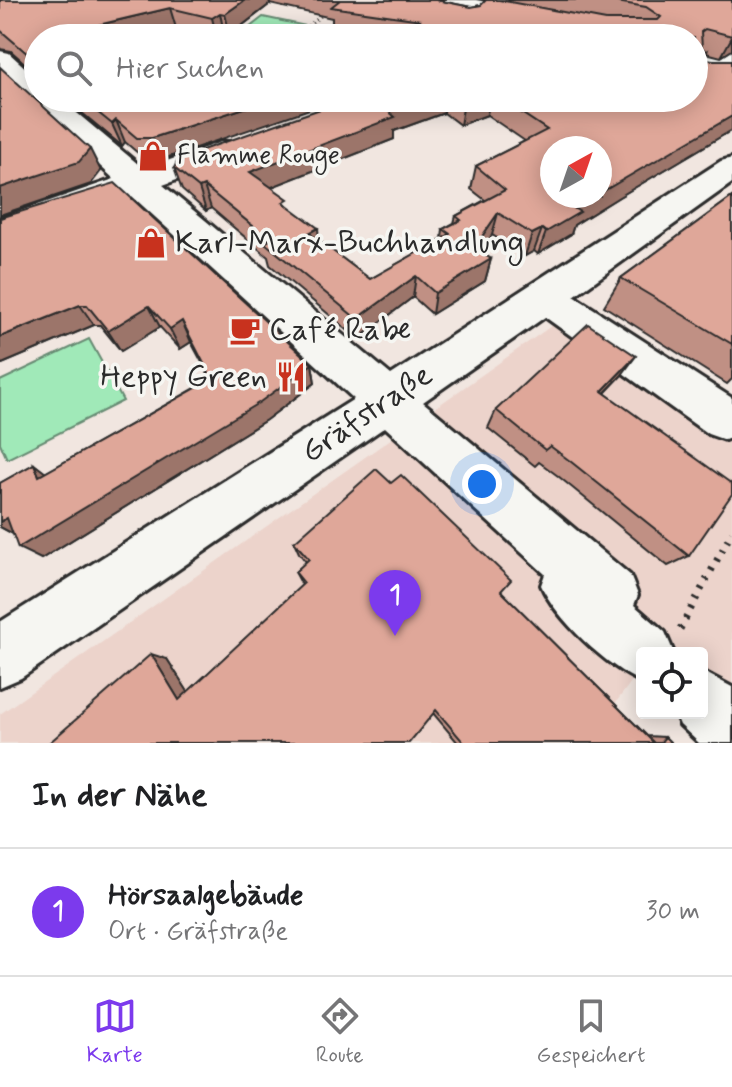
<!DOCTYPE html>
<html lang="de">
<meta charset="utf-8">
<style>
:root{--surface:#fff;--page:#f6f6f6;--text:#202124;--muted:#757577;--line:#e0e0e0;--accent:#7c3aed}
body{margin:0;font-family:Mynerve,sans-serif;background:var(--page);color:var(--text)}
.controls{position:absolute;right:24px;bottom:24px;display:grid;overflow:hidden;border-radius:8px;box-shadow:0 4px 20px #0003}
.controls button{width:72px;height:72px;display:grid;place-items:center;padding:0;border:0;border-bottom:2px solid var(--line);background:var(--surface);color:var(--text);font:40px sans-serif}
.compass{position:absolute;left:540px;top:136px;width:72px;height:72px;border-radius:50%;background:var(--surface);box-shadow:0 4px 20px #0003;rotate:40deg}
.you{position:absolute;left:482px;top:484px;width:28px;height:28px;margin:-20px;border:6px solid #fff;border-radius:50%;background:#1a73e8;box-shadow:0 0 0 12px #1a73e833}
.badge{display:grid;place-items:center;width:52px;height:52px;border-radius:50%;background:var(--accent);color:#fff;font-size:26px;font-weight:700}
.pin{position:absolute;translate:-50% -66px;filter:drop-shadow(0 2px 4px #0008)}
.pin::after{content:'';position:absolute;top:42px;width:28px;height:24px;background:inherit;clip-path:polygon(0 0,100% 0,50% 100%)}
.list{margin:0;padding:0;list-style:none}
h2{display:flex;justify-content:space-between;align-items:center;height:104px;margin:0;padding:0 32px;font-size:34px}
h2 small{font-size:26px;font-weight:400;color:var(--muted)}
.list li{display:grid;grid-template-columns:52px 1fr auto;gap:24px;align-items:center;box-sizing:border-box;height:128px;padding:0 32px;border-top:2px solid var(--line)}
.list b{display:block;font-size:30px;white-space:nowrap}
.list p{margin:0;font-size:26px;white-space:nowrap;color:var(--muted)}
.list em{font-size:26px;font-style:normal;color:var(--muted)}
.icon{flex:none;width:44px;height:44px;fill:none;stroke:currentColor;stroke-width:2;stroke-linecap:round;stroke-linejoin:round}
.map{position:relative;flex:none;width:732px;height:743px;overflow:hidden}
.search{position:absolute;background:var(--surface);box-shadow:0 4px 20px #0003;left:24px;right:24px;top:24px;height:88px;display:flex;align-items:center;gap:20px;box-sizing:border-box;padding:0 28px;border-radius:44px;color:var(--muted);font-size:30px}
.sheet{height:232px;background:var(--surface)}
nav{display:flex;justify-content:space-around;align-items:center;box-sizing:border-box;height:112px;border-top:2px solid var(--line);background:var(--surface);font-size:22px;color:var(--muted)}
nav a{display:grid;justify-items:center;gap:4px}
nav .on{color:var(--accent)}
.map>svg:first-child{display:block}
</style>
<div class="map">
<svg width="732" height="743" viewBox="0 0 732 743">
<rect width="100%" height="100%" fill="#f1e6e0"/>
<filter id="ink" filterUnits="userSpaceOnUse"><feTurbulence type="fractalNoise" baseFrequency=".0125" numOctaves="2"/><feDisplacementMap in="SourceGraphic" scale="16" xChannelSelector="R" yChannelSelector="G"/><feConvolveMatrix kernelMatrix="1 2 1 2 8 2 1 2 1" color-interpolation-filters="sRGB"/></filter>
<g filter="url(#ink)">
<!-- built -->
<polygon fill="#ecd3cb" points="581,305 732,412 732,743 702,713 702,653 642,653 642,667 586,743 0,743 0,714"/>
<!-- green -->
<g fill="#a0e9b8" stroke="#668a72" stroke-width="2">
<polygon points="263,17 363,38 236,38"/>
<polygon points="89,339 123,401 7,459 0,443 0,381"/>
</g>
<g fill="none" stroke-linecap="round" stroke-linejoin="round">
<!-- minor casing -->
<g stroke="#2b2b2b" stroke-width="6">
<g id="minor">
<polygon points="429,0 476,0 637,31 649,38 599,38 440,7"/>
<polygon points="694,40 732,46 732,62 694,56"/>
<path d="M0,51L9,53L38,79V98H59L144,169L221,142H243L248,149L243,156L163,185L391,375L721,161L732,158V183L574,296L732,398V437L725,440L708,434L545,317L423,402L630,575L638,595L634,605L665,632L674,653H642V682C608,668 555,618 541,585L545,574L385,427L21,678L0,687V622L354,399L132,196L0,243V218L114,179L0,73Z"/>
<polygon points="702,671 732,687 732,743 699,743 680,725 675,713 702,713"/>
</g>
</g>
<!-- path-far1 -->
<polyline stroke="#2b2b2b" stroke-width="3" stroke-dasharray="1 4" stroke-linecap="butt" points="292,38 325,13"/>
<!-- path -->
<polyline stroke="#2b2b2b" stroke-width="7" stroke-dasharray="3 8" stroke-linecap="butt" points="680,629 732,532"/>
<!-- minor -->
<use href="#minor" fill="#f6f6f2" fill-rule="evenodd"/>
<!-- tram -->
<polyline stroke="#2b2b2b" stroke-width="2" points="694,57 732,64"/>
</g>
<!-- wall -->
<g fill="#c09084" stroke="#2b2b2b" stroke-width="2" fill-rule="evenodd">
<path d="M0,0H436L471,7L481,5L486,0H732V50L721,57L706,53L703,60H732V130L619,197L574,225L571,234L538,254L534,251L525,256L492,235L481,252L491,259L485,281L432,314L413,297L358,339L270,265L268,257L211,208L206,211L182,190L174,168L352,98H694L376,35L332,28V18L270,4L230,35L224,33L218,38L176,28L137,38H38V89L30,73L29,67L11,51L0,49ZM444,113L460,125L487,115L525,141L476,166L471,189L485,200L456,216L454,223L443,229L442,239L370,279L319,241L271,187L394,139V131Z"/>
<polygon points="64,98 168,98 160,160 146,160 125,142 122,146"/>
<polygon points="732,197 732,379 727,384 604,306 621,278"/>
<polygon points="0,218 312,364 315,383 266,420 41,559 13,534 0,527 0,483 34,464 45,473 211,379 191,342 180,349 160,327 121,351 100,325 94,325 2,364 0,362"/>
<polygon points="621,376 605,393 689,556 668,566 558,476 539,462 535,466 488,428 496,410"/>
<polygon points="294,542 501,591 647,736 665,737 671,743 458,743 433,713 49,743 167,659 188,692 302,585 295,572 306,562 299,553"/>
</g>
<!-- shaded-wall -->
<g fill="#9c756b" stroke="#2b2b2b" stroke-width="2">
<polygon points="245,0 269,0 270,4 230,35 225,14"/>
<polygon points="170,8 176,28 137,38 62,38 60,34"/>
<polygon points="220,13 224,33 217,38 212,18"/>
<polygon points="732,37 732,50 721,57"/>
<polygon points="707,51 696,73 694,59"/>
<polygon points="275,98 342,98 160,160 152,138"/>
<polygon points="426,98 445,98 444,113 394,131 394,139 254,194 250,172 388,111"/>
<polygon points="478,98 490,98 487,115 460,125 464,103"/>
<polygon points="732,116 732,130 619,197 574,225 571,234 538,254 546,232 575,209 595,196 600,196 600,193 630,174"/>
<polygon points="116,120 125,142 122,146 112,124"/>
<polygon points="90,149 101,171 91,184 0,215 0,188"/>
<polygon points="204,186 211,208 206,211 199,188"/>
<polygon points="498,213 492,235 469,270 474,248"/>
<polygon points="318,228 320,250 309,233"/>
<polygon points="542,229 534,251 525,256 532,234"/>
<polygon points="491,259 485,281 432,314 435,293"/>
<polygon points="416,276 413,297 358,339 357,319"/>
<polygon points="80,305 94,325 2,364 0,362 0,337"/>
<polygon points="149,306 160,327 121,351 108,331"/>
<polygon points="182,321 191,342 180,349 170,329"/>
<polygon points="636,356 621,376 589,409 602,391"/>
<polygon points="312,364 315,383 266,420 41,559 18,548"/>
<polygon points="34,464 54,479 39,476"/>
<polygon points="7,518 19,537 0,527 0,522"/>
<polygon points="151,654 167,659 194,701 179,700"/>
</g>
<!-- building -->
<g fill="#dfa799" stroke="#2b2b2b" stroke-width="2">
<polygon points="0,0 245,0 225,14 220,13 212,18 170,8 60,34 66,38 38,38 38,74 30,73 29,55 0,30"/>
<polygon points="340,0 436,0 471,7 481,5 486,0 499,0 606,20 658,20 661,17 646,7 605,0 732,0 732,36 705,29 701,32 702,48 707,51 694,59 694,38 365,38 421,20 331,7"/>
<polygon points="694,60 732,60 732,116 600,193 600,148 552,148 552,196 595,196 575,209 580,212 546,232 542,229 532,234 498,213 474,248 491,259 435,293 416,276 357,319 265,243 270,240 204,186 199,188 174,168 179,158 352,98 426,98 388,111 395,117 250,172 288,199 283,202 318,228 309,233 370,279 450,234 443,229 461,220 456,216 505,190 476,166 547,130 499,98 694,98"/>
<polygon points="0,67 90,149 79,162 0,188"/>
<polygon points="80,98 168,99 275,98 152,138 137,138 116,120 112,124"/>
<polygon points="456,98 478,98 464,103"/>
<polygon points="115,183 312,364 260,402 18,548 7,518 0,522 0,483 34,464 39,476 212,379 182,321 170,329 149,306 108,331 87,305 80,305 0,337 0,218"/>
<polygon points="732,197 732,344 621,278"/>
<polygon points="588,324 636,356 602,391 732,484 732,494 689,556 570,461 550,446 545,450 496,410"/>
<polygon points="376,469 391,483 401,475 511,580 501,591 654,743 464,743 436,710 409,743 49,743 151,654 179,700 304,583 295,572 309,559 294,542"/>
<polygon points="665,737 671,743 660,743"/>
</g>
</g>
<!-- icons -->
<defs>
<g id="shop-bare" transform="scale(2.4)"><path d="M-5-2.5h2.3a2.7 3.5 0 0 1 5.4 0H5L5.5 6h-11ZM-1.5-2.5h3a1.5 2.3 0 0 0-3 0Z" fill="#c8321e" stroke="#f6f6f2" stroke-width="2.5" paint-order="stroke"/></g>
<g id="cafe-bare" transform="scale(2.4)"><path d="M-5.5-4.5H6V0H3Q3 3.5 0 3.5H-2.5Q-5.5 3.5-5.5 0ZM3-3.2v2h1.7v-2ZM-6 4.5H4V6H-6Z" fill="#c8321e" stroke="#f6f6f2" stroke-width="2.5" paint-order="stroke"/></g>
<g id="restaurant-bare" transform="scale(2.4)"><path d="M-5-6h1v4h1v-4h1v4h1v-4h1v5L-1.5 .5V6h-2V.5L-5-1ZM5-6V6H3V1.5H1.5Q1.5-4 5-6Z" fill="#c8321e" stroke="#f6f6f2" stroke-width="2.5" paint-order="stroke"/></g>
</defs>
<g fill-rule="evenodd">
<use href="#shop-bare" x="153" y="156"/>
<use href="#shop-bare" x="151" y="243"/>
<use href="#cafe-bare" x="245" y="330"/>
<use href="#restaurant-bare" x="291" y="377"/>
</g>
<g text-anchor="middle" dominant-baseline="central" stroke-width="7" stroke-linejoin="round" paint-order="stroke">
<!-- far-poi labels -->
<g font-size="26" fill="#2b2b2b" stroke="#f6f6f2" text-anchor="start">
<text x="177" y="156">Flamme Rouge</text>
</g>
<!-- poi labels -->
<g font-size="32" fill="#2b2b2b" stroke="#f6f6f2" text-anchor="start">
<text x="175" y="243">Karl-Marx-Buchhandlung</text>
<text x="269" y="330">Café Rabe</text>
<text x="267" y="377" text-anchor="end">Heppy Green</text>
</g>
<!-- street labels -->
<g font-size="32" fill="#2b2b2b" stroke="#f6f6f2">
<text transform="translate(367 414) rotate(-34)">Gräfstraße</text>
</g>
</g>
</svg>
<div class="controls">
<button><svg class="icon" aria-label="locate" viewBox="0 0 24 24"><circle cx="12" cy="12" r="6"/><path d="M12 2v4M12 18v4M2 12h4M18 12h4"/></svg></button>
</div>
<svg class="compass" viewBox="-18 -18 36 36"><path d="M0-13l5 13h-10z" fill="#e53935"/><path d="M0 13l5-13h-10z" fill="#757577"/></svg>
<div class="you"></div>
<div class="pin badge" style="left:395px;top:636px">1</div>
<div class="search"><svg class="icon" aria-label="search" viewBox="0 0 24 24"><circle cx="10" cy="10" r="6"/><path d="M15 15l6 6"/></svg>Hier suchen</div>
</div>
<section class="sheet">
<h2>In der Nähe<small></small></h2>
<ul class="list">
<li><span class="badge">1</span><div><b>Hörsaalgebäude</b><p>Ort · Gräfstraße</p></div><em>30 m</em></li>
</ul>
</section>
<nav>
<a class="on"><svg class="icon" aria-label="map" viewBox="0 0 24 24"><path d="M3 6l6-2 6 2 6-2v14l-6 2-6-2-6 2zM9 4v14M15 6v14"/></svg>Karte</a>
<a><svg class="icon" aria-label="directions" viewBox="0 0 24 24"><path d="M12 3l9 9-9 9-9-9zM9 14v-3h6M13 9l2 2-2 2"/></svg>Route</a>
<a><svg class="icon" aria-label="saved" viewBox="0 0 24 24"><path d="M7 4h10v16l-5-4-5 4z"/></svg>Gespeichert</a>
</nav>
